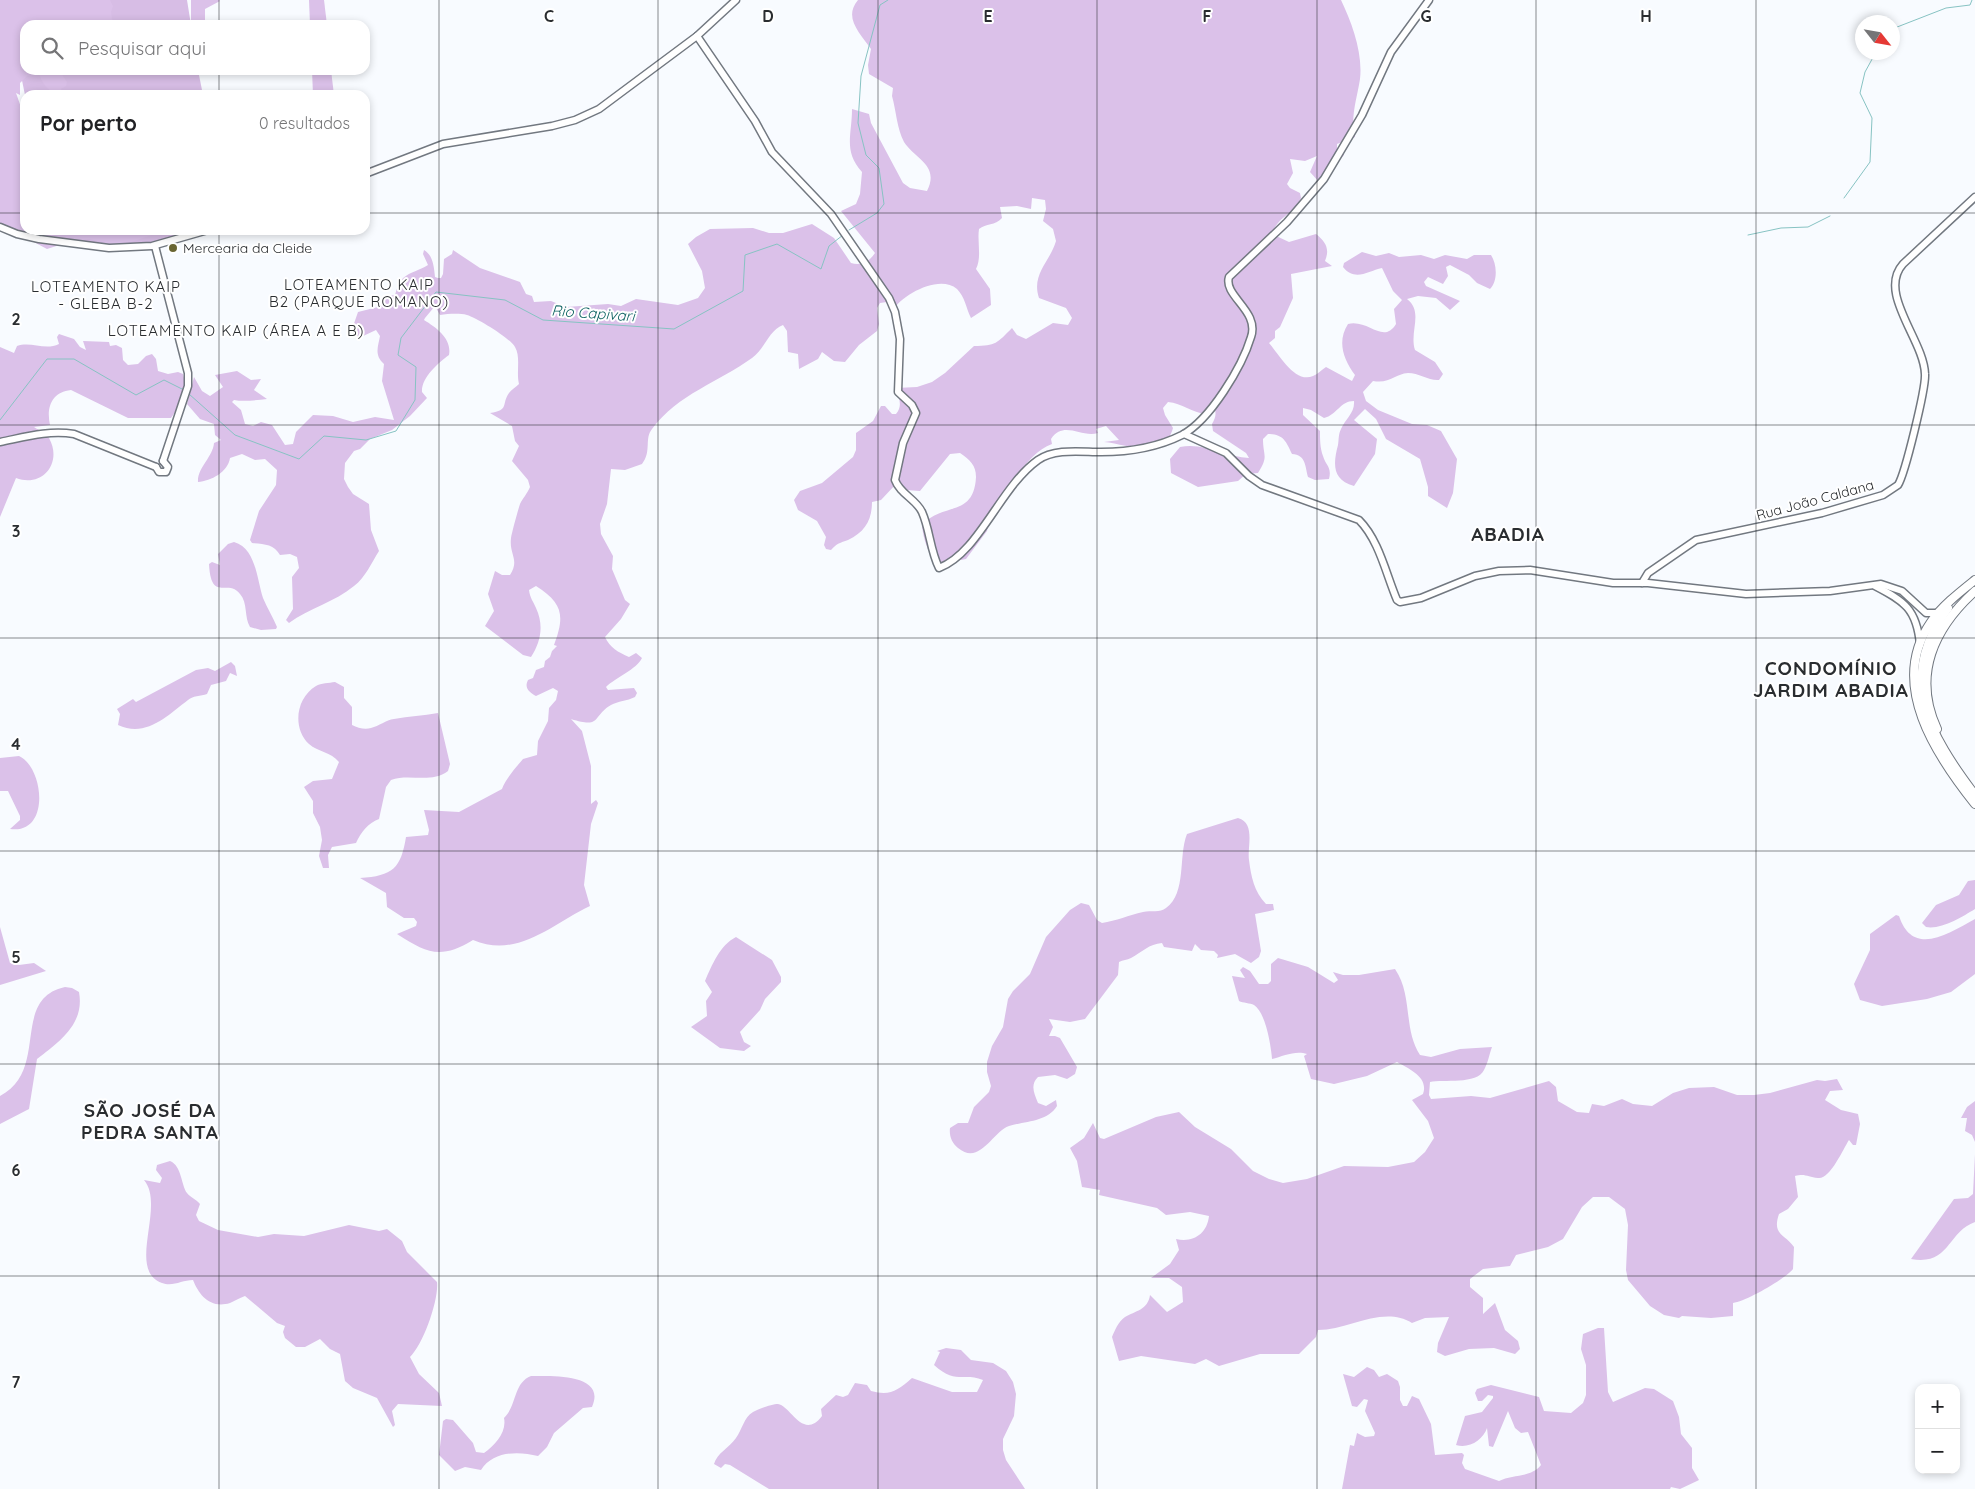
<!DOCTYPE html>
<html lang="pt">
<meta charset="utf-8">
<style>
:root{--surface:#fff;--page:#f6f6f6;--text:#202124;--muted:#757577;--line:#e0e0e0}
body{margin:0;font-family:Quicksand,sans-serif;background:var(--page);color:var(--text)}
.controls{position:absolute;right:15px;bottom:15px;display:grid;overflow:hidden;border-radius:10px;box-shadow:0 2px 8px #0003}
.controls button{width:45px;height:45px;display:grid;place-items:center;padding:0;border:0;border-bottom:1px solid var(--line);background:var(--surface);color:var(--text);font:25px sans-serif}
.compass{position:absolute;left:1855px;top:15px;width:45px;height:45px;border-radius:50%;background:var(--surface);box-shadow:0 2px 8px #0003;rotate:121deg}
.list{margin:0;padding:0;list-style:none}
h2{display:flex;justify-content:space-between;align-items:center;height:65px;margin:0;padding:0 20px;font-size:21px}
h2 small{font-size:16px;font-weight:400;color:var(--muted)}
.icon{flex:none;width:28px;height:28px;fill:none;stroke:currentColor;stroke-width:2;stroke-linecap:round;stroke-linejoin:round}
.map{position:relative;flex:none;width:1975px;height:1489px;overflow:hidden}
.search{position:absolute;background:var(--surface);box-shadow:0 2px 8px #0003;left:20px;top:20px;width:350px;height:55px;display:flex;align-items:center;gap:12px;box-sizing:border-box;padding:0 18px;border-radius:15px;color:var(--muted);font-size:19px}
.panel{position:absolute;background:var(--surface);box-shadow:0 2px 8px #0003;left:20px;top:90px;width:350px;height:145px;border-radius:15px}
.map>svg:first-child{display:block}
</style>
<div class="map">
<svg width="1975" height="1489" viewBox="0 0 1975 1489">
<rect width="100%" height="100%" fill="#f8fbff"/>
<!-- green -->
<g fill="#d7bde5">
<polygon points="27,0 187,0 191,25 25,25 25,70 198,70 203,95 25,95 7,7"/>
<polygon points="54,230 207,230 150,244 116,247 56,239"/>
</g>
<!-- forest -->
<g fill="#dbc1e9">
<path d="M0,0H110L113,6L111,12L113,25H101L97,21V25H25V70H59L67,82L66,86L61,89L65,95C51,95 43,86 39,74L27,76L20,83V95L16,93L22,110L25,111V230H161L160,232L120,246L89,239L72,241L47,249L0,224Z"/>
<polygon points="191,0 219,0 220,1 205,9 205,25 191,25"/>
<polygon points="309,0 324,0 327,25 310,25"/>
<path d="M858,0H1341C1352,23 1363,53 1360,79C1357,99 1350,117 1355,137L1337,144V148L1344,149V155L1319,182L1310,172L1317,156L1305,161L1290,159L1293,173L1287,184L1290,188L1300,193L1301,198C1294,214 1277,217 1272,234L1289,242L1316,234C1326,242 1330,249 1325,261L1332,266L1291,274L1293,298L1280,327L1275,331V338L1269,343C1279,354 1295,384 1313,376C1318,374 1321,370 1326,367L1352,381L1355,375C1343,359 1337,341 1348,324C1369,319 1383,345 1396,324L1394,309L1402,300L1393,291L1382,268C1368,271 1355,282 1343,267L1344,263L1362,252L1376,256L1389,253L1399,257L1421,255L1434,259L1445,255L1467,259L1474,255H1491C1497,264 1498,281 1490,289L1477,283L1469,275L1450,265L1446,267L1448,276L1443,284L1428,277L1424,282L1426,286L1460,301L1450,310L1436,298L1418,296L1407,299C1424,312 1409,332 1415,350L1435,362L1443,374L1439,380C1429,381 1419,373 1408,373C1395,374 1390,384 1373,381L1363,392L1366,401L1378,410L1412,424L1427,425L1441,431L1457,459L1453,493L1447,508L1428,496V487L1420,459L1386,439L1376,419L1365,409L1354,420L1377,439L1375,454L1354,486C1332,480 1333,464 1338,445C1339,440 1338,435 1341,429C1345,419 1355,413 1354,401C1340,401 1337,415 1324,418L1311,410L1303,408V415L1320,431C1320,439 1320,448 1323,456C1326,466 1332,467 1329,479L1315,480L1308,477C1305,466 1306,455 1292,454C1286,441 1283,434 1268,434L1263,439C1263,456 1269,456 1258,473L1246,474L1238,481L1198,487L1171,473L1170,459L1180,447C1204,442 1226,457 1249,458L1246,453L1213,431L1212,424C1216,417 1217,412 1213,405L1206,414C1192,413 1182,403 1168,402L1163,408L1165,415L1173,428C1163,463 1129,444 1104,442L1119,440L1106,426L1096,429L1098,433C1081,438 1064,420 1051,439L1052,444C1024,454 1005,497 989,521L987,531L966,559L961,560L960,555C955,558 950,562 945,563C929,564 923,537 922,525C942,502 974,518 976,477C976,465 970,460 960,453L950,454L920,491L906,490L896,484L881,500L872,502C872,520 865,532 848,540C840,543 837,543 831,550L826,549L824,545L826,537L817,521L798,510L794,500L800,491L822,483L853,457L856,450V433L873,421L881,406H885L892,414H896C903,406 899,398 896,388L917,387L932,382L945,373L974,346C996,346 997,343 1012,328L1017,335L1026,339L1053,323L1068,325L1072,318L1066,308L1039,298C1031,274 1050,262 1056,241L1053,229L1043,221L1046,209L1045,200L1032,198L1031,209L1017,206L1000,207L1002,218C995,226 986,223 979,229C977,242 982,257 976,269L990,289L991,305L971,318C966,308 965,297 957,289C939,274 902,295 892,311L887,302L880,303L877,308L879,324L877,331L859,345L845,362L834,361L822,352L818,359L799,369L798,354L788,352L787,331L783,325C768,331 765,349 752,358C719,382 678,394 652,429C644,439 652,451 642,464L625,470L611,469L607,504L600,524L601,534L613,556L612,569L625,600L630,604L621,619L605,637C610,648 618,652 629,657L636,653L642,658C637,669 615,678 606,687L608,690L634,688L637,693L635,697C627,701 618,701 611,705C592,716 602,729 571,719L582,731L591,766V804L596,800L598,803L591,824L584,885L590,906C552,924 518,959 473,940C440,960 427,953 397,934L416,926L417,922L414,918H404L387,907L386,893L360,878C393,876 401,868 406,837L428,835L429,830L424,810L459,812L502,789C505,780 516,767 523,759L537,755L538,741L548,721L549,708L556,700L558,691L553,688L536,696C529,692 524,688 528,680L533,678L536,670L544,667L545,661L550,657L552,651L557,646L554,645C565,616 563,603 536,586L529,590C530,598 533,601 536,608C544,625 541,642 531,657L523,655L485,626L494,611L488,594L495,571L502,575H510C520,559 509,555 511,538C512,532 518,510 520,504C523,498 527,494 530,487L528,480L512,461L519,446L515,441L512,426L490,413C510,410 501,404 509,393C511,390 516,387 519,384C516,372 521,357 515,347C510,338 477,318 467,315C459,313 448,314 440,315L435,306L425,318L424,320C437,328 452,339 449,355C438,363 421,378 422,392L427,398L410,416L392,430L370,439L360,449L354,451L345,463L344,479L348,487L353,494L369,504L371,530L379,551C372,562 365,578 354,586C335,602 309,608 289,623L286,620L293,609L292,577L299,568L297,557L290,554L280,555C274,544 264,544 252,543L250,540L259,511L276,485L277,470L265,459L255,460L242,454L230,458C228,472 211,481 198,482C197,468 213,457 214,443L221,440L215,435L214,424L200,419L187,404L194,377L202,391L210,396L223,387L215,375L237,371L251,380L261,379L254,390L267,399C257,400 244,402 234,400L232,402L241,410L245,424L253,426L261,422L272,425L285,445L293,444L296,432L313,415L333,416L353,422L375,417L394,420L382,381L384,364C374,355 378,347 380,336L376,330L361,337L350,335L358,312L378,307L387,296L395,295C402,271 409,276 428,265L423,254L424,250C433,255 434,267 435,277L438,278H441L443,274L444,259L452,254L453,250L480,268L520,282L526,294L532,296L534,302L551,301L566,307L608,304L621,306L636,299L678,305L698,298L705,288L702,271L688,244L696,237L710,229L753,228L769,233H783L812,224L834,238L851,263C861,266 869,262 875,253L841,211L856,204L860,194L862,172C843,151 852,135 852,109L869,114L871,123L903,183L910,188L927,191C940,165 915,159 904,142C897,129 896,110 892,96L893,88L869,74L868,65L871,49C860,33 843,18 858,0Z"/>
<polygon points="312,70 331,70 334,95 313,95"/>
<path d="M59,334L74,339L80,347L86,350L83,341L109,342L110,346L116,345L122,348L123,360L128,365L138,364L146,356L152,354L156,359L158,371L168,374L178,372L183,374C188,389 180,406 171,418H128L71,390C52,392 46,407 50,425L34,427C40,431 45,432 49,438C63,463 42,488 16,478L0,517V347L14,353L17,346C31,341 45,351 59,344L57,337Z"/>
<path d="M234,542C256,548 257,580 263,598C267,608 273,617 277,627L276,629L261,630L250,627C244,617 248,603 240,594C228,578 211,603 209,564L212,562L220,565L218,554L228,544Z"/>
<path d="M231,662L235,666L237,676L230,673L226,681L211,685L207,694C201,696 192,696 188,700C167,716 146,738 118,725L120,714L117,709L133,699L136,702L196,670L208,668L215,671Z"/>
<path d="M335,682L344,687V698L352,707V725C358,728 365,730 371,728C379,726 386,720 394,719C409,716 423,716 438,713L450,764L448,771C431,784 409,773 391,780L386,787L379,819C368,823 361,832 356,843L332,847L328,855L329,868H323L319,856L322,840L320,827L313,813V801L304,787L313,781L332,779L339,762C331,752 318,752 309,744C292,728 296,698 316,686C321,683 329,683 335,682Z"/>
<path d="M19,756C44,767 51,835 10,829L20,820V816L8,791H0V758Z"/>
<path d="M1238,818C1256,823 1247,847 1249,860C1251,876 1254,892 1266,904H1273L1274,910L1255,914L1261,951L1259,957L1251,963L1235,954L1217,958L1218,955L1214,951L1201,950L1195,944L1192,951L1164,947L1162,943C1149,944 1142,952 1131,958C1127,960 1123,960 1119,962L1118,975L1085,1019L1070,1022L1049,1019L1053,1027L1049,1036H1055L1060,1038L1077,1067L1075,1074L1067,1079L1055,1075L1038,1077C1030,1085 1034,1093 1038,1103L1046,1106L1056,1100L1057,1106C1047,1122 1026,1121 1009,1126C992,1132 980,1166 958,1148C952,1143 949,1136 950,1128L958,1123H968L974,1107L989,1092L991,1086L987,1072V1062L992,1046L1003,1027L1008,999L1013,991L1030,974L1046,937L1070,910L1081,903L1089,905L1097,920L1102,923C1116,921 1129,915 1143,912C1151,910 1160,913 1166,908C1187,893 1178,856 1187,834Z"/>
<path d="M1975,880V909C1962,917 1941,930 1926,927L1922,923L1936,905L1959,895L1968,881Z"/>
<path d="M1896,915L1899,916C1913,958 1949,933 1975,919V974L1951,992L1927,999L1882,1006L1860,1000L1854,984L1870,950V934Z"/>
<polygon points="0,927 10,963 19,965 34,963 46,971 0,985"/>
<path d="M736,937L772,960L781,977V982L765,999L760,1010L740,1032L744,1042L751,1046L744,1051L720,1048L691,1027L707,1016L706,1001L712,992L705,981C712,965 720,945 736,937Z"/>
<path d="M1278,958L1308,967L1334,983L1338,980L1333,972L1343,975H1359L1395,969C1413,995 1403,1029 1420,1055L1431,1057L1460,1049L1492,1047C1489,1055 1488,1063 1484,1070C1477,1085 1443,1079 1430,1082L1429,1095L1431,1099L1471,1096L1490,1098L1549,1081L1556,1087L1558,1101L1577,1112L1589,1113L1592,1104L1604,1106L1622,1099L1633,1104L1652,1106L1673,1093L1689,1088L1714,1087L1737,1095H1754L1770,1093L1817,1080L1825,1081L1837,1079L1843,1090L1830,1091L1825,1100L1841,1110L1858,1114L1860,1124L1856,1145H1853L1849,1140C1843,1149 1830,1180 1818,1178C1808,1177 1805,1173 1795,1176L1798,1197L1788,1209L1779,1214C1772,1235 1784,1233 1794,1247L1793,1269C1785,1279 1747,1301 1733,1303V1316L1711,1318L1682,1316L1679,1318L1664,1315L1650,1306L1628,1280L1626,1270L1628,1225L1625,1209L1609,1197H1593L1582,1207L1563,1239L1548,1247L1516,1255L1510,1266L1483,1269L1470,1279V1287L1483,1298V1314L1495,1303L1505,1330L1518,1341L1520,1349L1515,1354L1494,1348L1469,1349L1445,1356L1437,1352L1438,1343L1449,1317L1425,1318L1412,1323C1383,1305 1349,1330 1318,1330L1316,1337L1299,1354H1260L1219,1366L1206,1359L1195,1364L1141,1356L1119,1361L1112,1337C1115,1330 1118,1322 1125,1317C1135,1311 1148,1310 1150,1295L1167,1312L1183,1302L1182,1287L1169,1278H1151L1170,1264L1179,1250L1176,1239C1193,1243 1207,1234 1209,1216L1190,1212L1166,1215L1157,1208L1099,1195L1100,1190L1082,1187L1077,1161L1070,1148L1084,1138L1093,1123L1100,1138L1104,1139L1156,1117L1179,1112L1195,1127L1231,1149L1253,1171L1269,1179L1283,1183L1307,1179L1344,1166L1388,1167L1414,1162L1425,1152L1434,1138L1428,1121L1412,1100L1423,1094C1429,1077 1409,1069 1397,1062L1367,1076L1334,1084L1311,1079L1304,1056L1307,1054C1296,1050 1283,1056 1272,1059C1271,1046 1266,1013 1254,1005C1250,1003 1243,1003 1239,1001L1232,976L1245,978L1240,970L1243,967L1250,971L1259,984H1268L1271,981V964Z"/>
<path d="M65,987L72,988L79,992C85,1024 59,1042 37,1059L29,1109L0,1124V1096C50,1070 10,999 65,987Z"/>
<polygon points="1975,1101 1975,1142 1972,1135 1965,1131 1967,1118 1961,1118 1967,1107"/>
<path d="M1975,1154V1222C1947,1232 1950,1266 1911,1259L1954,1199L1968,1198L1973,1194Z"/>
<path d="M170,1161C182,1166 181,1185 187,1193C190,1197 196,1199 200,1204L196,1215L199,1221L218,1230L258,1237L274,1234L304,1236L349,1225L379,1231L387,1229L402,1241L407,1252L437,1282C439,1300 423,1345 410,1357L419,1374L439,1393L442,1406L398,1404L392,1411L395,1425L393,1427L377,1398L353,1388L345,1381L340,1354L330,1349L320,1339L305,1347H296L285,1338L283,1332L285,1326L277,1323L245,1296C239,1298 235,1301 230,1303C210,1309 199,1295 193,1280C182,1280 173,1287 162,1283C126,1270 166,1206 144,1180L160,1183L162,1178L156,1170L157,1165Z"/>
<path d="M1598,1328H1604L1608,1392L1613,1402L1645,1388L1654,1389L1673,1401L1679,1417L1681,1434L1692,1448V1468L1699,1480L1697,1481L1680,1489L1671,1487L1670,1489H1342L1350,1445L1354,1446L1357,1433L1365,1437L1374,1436L1375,1433L1365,1411L1368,1400L1364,1399L1357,1407L1352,1406L1343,1374L1354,1377L1367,1367L1374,1370L1379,1377L1387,1374L1398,1381L1400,1387V1400L1403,1406H1407L1412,1396L1419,1399L1431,1424L1435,1455L1462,1453L1464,1455L1462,1463L1465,1469L1499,1481C1512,1474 1531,1478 1541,1465L1528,1432L1521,1433L1515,1428L1508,1411L1493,1447L1489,1446L1487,1428C1483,1440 1469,1449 1456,1445L1465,1416L1482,1412L1493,1398V1396L1488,1395L1482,1401H1478L1475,1393L1477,1389L1491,1385L1539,1397L1544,1411L1571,1413L1583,1403L1586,1395V1365L1581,1349L1583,1334Z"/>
<path d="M946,1348L961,1350L971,1360L993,1363L1006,1371L1013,1382L1016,1394L1014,1416L1003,1439V1450L1006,1460L1025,1489H769L730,1465L725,1464L721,1468L714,1464C717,1453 729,1448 736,1438C742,1430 744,1417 753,1412C758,1409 772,1404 778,1404C791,1406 803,1441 822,1416L821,1409L836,1395L843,1397L848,1395L855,1383L867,1385L871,1391C890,1396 897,1391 912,1378L952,1392H977L983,1380C964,1372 956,1385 934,1365L940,1352L937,1351Z"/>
<path d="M531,1376C551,1376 607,1373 592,1407L583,1408L554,1433L547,1447L538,1456C518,1451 493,1451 481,1470L465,1467L455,1471L439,1455L443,1421L446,1419L453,1420L473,1443L476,1452L484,1453C495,1445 507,1432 504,1418C517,1406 513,1383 531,1376Z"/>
</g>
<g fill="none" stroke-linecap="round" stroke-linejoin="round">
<!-- stream -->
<g stroke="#87c3c3" stroke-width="1">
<polyline points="1892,29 1946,8 1970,5 1972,0"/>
<polyline points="1844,198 1870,162 1872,118 1860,93 1865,72 1876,52"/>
<polyline points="849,230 877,213 884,204 879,168 866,155 858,123 861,76 880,5 888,0"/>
<polyline points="1748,235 1781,228 1808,227 1830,216"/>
<polyline points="189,394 235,435 299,459 324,436 366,440 396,431 415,400 416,367 398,355 401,338 436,292 505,300 543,320 674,329 743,291 745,255 777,244 821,269 829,246 843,235"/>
<polyline points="0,420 47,359 74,359 136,395 164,380 184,390"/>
</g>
<!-- tertiary casing -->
<g stroke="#727880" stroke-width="9">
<g id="tertiary">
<path d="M697,36L755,121L772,152L831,214L889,298L895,312L900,339L898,392L912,405L916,413L903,443L895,480C900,494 916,499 922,512C930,530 930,550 939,568C979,553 1000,487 1038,460C1055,448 1081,452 1101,452C1129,452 1156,448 1182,435C1210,420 1242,367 1251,337C1260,311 1223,296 1229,277L1287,222L1324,179L1362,115L1391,52L1429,0"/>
<polyline points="365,174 443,144 552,126 575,120 599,109 697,36 736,0"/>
<polyline points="0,227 17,234 39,239 109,248 152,246 208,230"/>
<polyline points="155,246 188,373 188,386 163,461"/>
<path d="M1184,434L1226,453L1249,476L1262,485L1359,520C1379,540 1386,574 1397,600L1400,602L1421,598L1475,576L1499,571L1530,570L1613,583H1648L1746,594L1830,591L1881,584L1902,591L1926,613H1938"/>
<path d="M0,442C25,437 48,430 74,434L156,467"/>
<polyline points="156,467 159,472 166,472 168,467 163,461"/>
<path d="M1642,583L1648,573L1696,540L1822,513L1883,495L1898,485C1905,474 1926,388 1925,374C1924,340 1877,293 1903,264L1975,197"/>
<path d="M1875,586C1904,601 1917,609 1920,645"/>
</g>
</g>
<!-- primary casing -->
<g stroke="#727880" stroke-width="10">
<g id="primary">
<path d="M1975,580C1960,592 1942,606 1931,622C1888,684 1936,755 1975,804"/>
<path d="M1948,608C1896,678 1929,734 1975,795"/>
<path d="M1937,729C1912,675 1934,628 1975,591"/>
</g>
</g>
<!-- tertiary -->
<use href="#tertiary" stroke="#fff" stroke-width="6"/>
<!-- primary -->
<use href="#primary" stroke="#fff" stroke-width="8"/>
</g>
<!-- grid -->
<path fill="none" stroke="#2a2d30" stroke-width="1" stroke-opacity="0.55" d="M219,0V25M439,0V1489M658,0V1489M878,0V1489M1097,0V1489M1317,0V1489M1536,0V1489M1756,0V1489M219,70V95M0,213H25M365,213H1975M219,230V1489M0,425H1975M0,638H1975M0,851H1975M0,1064H1975M0,1276H1975"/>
<!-- markers -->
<circle fill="#696532" stroke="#fff" stroke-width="2" cx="173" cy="248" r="5"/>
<g text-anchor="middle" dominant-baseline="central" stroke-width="4" stroke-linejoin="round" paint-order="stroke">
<!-- poi labels -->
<g font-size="14" fill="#2a2d30" stroke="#fff" text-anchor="start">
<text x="183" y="248">Mercearia da Cleide</text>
</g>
<!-- street labels -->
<g font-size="14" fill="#2a2d30" stroke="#fff">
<text transform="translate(1815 500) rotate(-15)">Rua João Caldana</text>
</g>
<!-- neighbourhood labels -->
<g font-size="15" letter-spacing="1" fill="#2a2d30" stroke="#fff">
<text x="359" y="284">LOTEAMENTO KAIP<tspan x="359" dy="17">B2 (PARQUE ROMANO)</tspan></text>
<text x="106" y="286">LOTEAMENTO KAIP<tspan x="106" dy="17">- GLEBA B-2</tspan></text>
<text x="236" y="330">LOTEAMENTO KAIP (ÁREA A E B)</text>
</g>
<!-- water labels -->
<g font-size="15" font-style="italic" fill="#0f6363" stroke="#fff">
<text transform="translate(593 313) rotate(4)">Rio Capivari</text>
</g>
<!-- district labels -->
<g font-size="19" font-weight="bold" letter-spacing="1" fill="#2a2d30" stroke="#fff">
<text x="1508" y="534">ABADIA</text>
<text x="1831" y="668">CONDOMÍNIO<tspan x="1831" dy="22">JARDIM ABADIA</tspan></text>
<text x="150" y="1110">SÃO JOSÉ DA<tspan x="150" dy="22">PEDRA SANTA</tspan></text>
</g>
</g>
<g font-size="16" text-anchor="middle" font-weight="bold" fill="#2a2d30" stroke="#fff" stroke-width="4" stroke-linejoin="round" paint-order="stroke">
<text x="549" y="22">C</text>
<text x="768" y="22">D</text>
<text x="988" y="22">E</text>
<text x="1207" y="22">F</text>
<text x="1426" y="22">G</text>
<text x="1646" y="22">H</text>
<text x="16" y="325">2</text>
<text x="16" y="537">3</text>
<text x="16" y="750">4</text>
<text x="16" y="963">5</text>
<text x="16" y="1176">6</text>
<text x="16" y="1388">7</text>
</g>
</svg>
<div class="controls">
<button>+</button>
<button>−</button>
</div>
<svg class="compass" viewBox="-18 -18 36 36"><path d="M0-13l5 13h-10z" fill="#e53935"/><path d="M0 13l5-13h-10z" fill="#757577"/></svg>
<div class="search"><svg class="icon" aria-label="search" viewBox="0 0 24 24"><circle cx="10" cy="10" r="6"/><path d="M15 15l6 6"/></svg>Pesquisar aqui</div>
<section class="panel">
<h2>Por perto<small>0 resultados</small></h2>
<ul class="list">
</ul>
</section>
</div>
